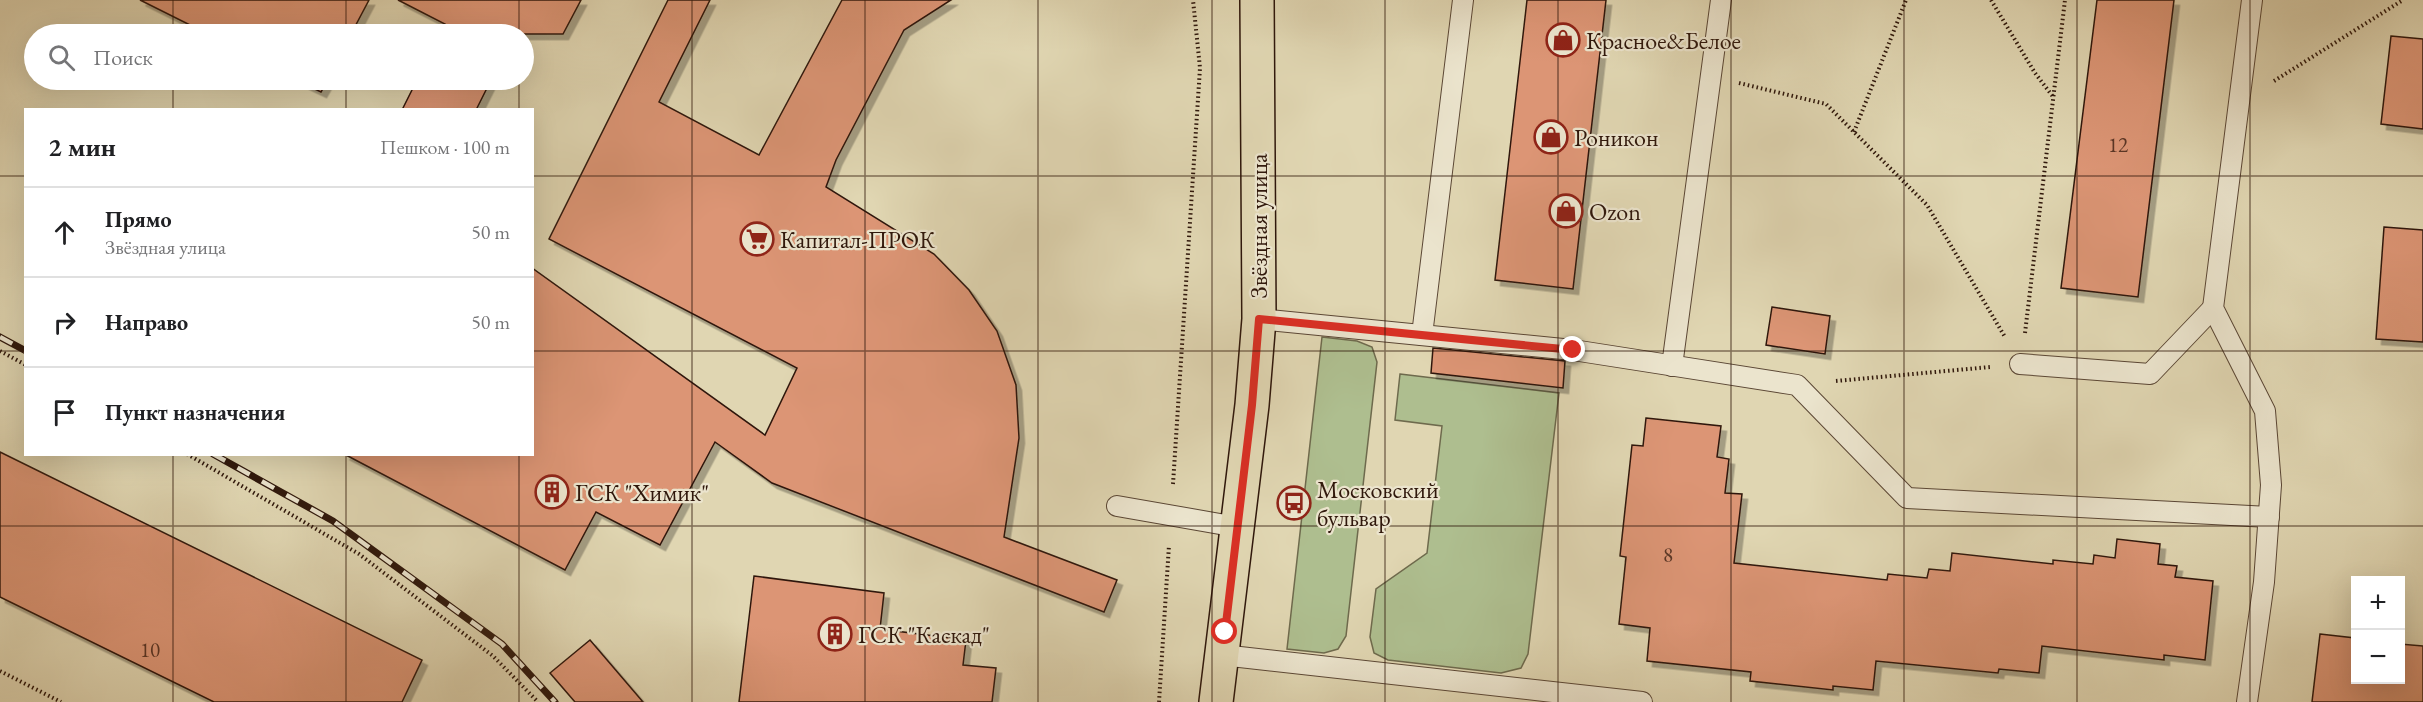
<!DOCTYPE html>
<html lang="ru">
<meta charset="utf-8">
<style>
:root{--surface:#fff;--page:#f6f6f6;--text:#202124;--muted:#757577;--line:#e0e0e0}
body{margin:0;font-family:"EB Garamond",serif;background:var(--page);color:var(--text)}
.controls{position:absolute;right:18px;bottom:18px;display:grid;overflow:hidden;border-radius:0px;box-shadow:0 6px 24px #0002}
.controls button{width:54px;height:54px;display:grid;place-items:center;padding:0;border:0;border-bottom:2px solid var(--line);background:var(--surface);color:var(--text);font:30px sans-serif}
.stop{position:absolute;width:18px;height:18px;margin:-14px;border:4px solid #d93025;border-radius:50%;background:#fff}
.stop.end{background:#d93025;border-color:#fff;box-shadow:0 2px 6px #0008}
.list{margin:0;padding:0;list-style:none}
h2{display:flex;justify-content:space-between;align-items:center;height:78px;margin:0;padding:0 24px;font-size:26px}
h2 small{font-size:20px;font-weight:400;color:var(--muted)}
.list li{display:grid;grid-template-columns:39px 1fr auto;gap:18px;align-items:center;box-sizing:border-box;height:90px;padding:0 24px;border-top:2px solid var(--line)}
.list b{display:block;font-size:22px;white-space:nowrap}
.list p{margin:0;font-size:20px;white-space:nowrap;color:var(--muted)}
.list em{font-size:20px;font-style:normal;color:var(--muted)}
.icon{flex:none;width:33px;height:33px;fill:none;stroke:currentColor;stroke-width:2;stroke-linecap:round;stroke-linejoin:round}
.map{position:relative;flex:none;width:2423px;height:702px;overflow:hidden}
.search{position:absolute;background:var(--surface);box-shadow:0 6px 24px #0002;left:24px;top:24px;width:510px;height:66px;display:flex;align-items:center;gap:15px;box-sizing:border-box;padding:0 21px;border-radius:33px;color:var(--muted);font-size:22px}
.panel{position:absolute;background:var(--surface);box-shadow:0 6px 24px #0002;left:24px;top:108px;width:510px;height:348px;border-radius:0px}
.map>svg:first-child{display:block}
</style>
<div class="map">
<svg width="2423" height="702" viewBox="0 0 2423 702">
<defs>
<filter id="shadow"><feDropShadow dx="5.5" dy="5.5" stdDeviation="0" flood-color="#0004"/></filter>
</defs>
<rect width="100%" height="100%" fill="#e0d6b2"/>
<filter id="stains"><feTurbulence type="fractalNoise" baseFrequency=".00333" numOctaves="4"/><feColorMatrix values="0 0 0 0 .2 0 0 0 0 .09 0 0 0 0 .02 0 0 0 .5 -.17"/></filter>
<radialGradient id="worn" r=".72"><stop offset=".6" stop-color="#630" stop-opacity="0"/><stop offset="1" stop-color="#630" stop-opacity=".3"/></radialGradient>
<!-- green -->
<g fill="#aebe8f" stroke="#6e6a4d" stroke-width="1.5">
<polygon points="1322,337 1357,341 1372,347 1377,362 1346,636 1338,649 1324,653 1287,649"/>
<polygon points="1400,374 1559,393 1528,654 1521,668 1501,673 1388,660 1374,653 1370,637 1376,589 1427,553 1442,426 1395,420"/>
</g>
<!-- building -->
<g fill="#dc9575" stroke="#2f170b" stroke-width="1.5" filter="url(#shadow)">
<polygon points="140,0 369,0 351,34 208,34"/>
<polygon points="398,0 581,0 563,34 440,34 445,24"/>
<polygon points="668,0 710,0 659,102 759,155 842,0 951,0 904,30 836,160 826,187 934,254 969,290 997,331 1016,385 1019,438 1004,537 1117,580 1104,612 772,483 715,442 660,545 596,512 565,570 344,454 532,454 532,268 765,435 797,368 549,239"/>
<polygon points="1527,0 1606,0 1573,289 1495,280"/>
<polygon points="2097,0 2174,0 2138,297 2061,288"/>
<polygon points="2391,36 2423,39 2423,129 2381,124"/>
<polygon points="296,80 328,80 321,92"/>
<polygon points="417,80 491,80 476,110 402,110"/>
<polygon points="2384,227 2423,230 2423,342 2376,339"/>
<polygon points="1772,307 1830,316 1825,354 1766,345"/>
<polygon points="1433,348 1565,361 1563,388 1431,373"/>
<polygon points="1646,418 1721,426 1717,457 1729,459 1725,493 1742,494 1734,563 1887,580 1888,574 1927,578 1929,569 1950,571 1952,553 2053,564 2053,560 2093,564 2094,555 2115,558 2117,539 2160,544 2158,564 2177,566 2175,577 2213,581 2205,660 2164,655 2164,660 2042,646 2039,673 1999,669 1998,673 1876,661 1873,690 1833,686 1833,690 1750,681 1751,672 1647,661 1650,628 1619,624 1626,557 1620,556 1632,445 1643,446"/>
<polygon points="0,452 422,660 402,702 214,702 0,597"/>
<polygon points="754,576 884,593 880,629 966,640 963,665 996,668 992,702 739,702"/>
<polygon points="2320,634 2355,638 2355,680 2400,680 2400,644 2423,646 2423,702 2312,702"/>
<polygon points="590,640 643,702 575,702 550,673"/>
</g>
<g fill="none" stroke-linecap="round" stroke-linejoin="round">
<!-- lane casing -->
<g stroke="#5b4735" stroke-width="22">
<g id="lane">
<polyline points="1259,319 1573,350 1797,385 1907,498 2269,517"/>
<polyline points="1422,335 1463,0"/>
<polyline points="2020,364 2150,374 2213,308"/>
<polyline points="1672,366 1721,0"/>
<polyline points="1117,506 1237,527"/>
<polyline points="1222,655 1642,702"/>
<polyline points="2247,702 2264,582 2271,485 2265,411 2213,308 2252,0"/>
</g>
</g>
<!-- primary casing -->
<g stroke="#2f170b" stroke-width="36">
<polyline id="primary" points="1216,702 1252,405 1259,319 1257,0"/>
</g>
<!-- path -->
<g stroke="#2f170b" stroke-width="4" stroke-dasharray="1.5 3" stroke-linecap="butt">
<polyline points="1991,0 2035,73 2054,98"/>
<polyline points="2274,81 2403,0"/>
<polyline points="1739,83 1826,104 1927,205 2005,337"/>
<polyline points="1854,132 1906,0"/>
<polyline points="2025,333 2065,0"/>
<polyline points="0,351 26,365"/>
<polyline points="1836,381 1990,367"/>
<polyline points="187,454 359,554 493,656 538,702"/>
<polyline points="1173,484 1200,68 1193,0"/>
<polyline points="0,671 61,702"/>
<polyline points="1159,702 1169,545"/>
</g>
<!-- lane -->
<use href="#lane" stroke="#ebe4cd" stroke-width="20"/>
<!-- primary -->
<use href="#primary" stroke="#e0d6b2" stroke-width="33"/>
<!-- rail casing -->
<g stroke="#2f170b" stroke-width="7">
<g id="rail">
<polyline points="0,337 26,351"/>
<polyline points="213,454 333,521 502,644 555,702"/>
</g>
</g>
<!-- rail -->
<use href="#rail" stroke="#ebe4cd" stroke-width="4.5" stroke-dasharray="14" stroke-linecap="butt"/>
</g>
<g fill="none" stroke-linecap="round" stroke-linejoin="round">
<!-- route -->
<polyline stroke="#d93025" stroke-width="8" points="1225,632 1252,405 1259,319 1573,350"/>
</g>
<!-- grid -->
<path fill="none" stroke="#2f170b" stroke-width="1.5" stroke-opacity="0.55" d="M173,0V34M346,0V34M519,0V34M692,0V702M865,0V702M1038,0V702M1212,0V702M1385,0V702M1558,0V702M1731,0V702M1904,0V702M2077,0V702M2250,0V702M173,80V110M346,80V110M519,80V110M0,176H26M532,176H2423M0,351H26M532,351H2423M173,454V702M346,454V702M519,454V702M0,526H2423"/>
<!-- icons -->
<defs>
<g id="shop-ring" transform="scale(1.725)"><circle r="9.5" fill="#ebe4cd" stroke="#8f2418" stroke-width="1.5"/><path d="M-5-2.5h2.3a2.7 3.5 0 0 1 5.4 0H5L5.5 6h-11ZM-1.5-2.5h3a1.5 2.3 0 0 0-3 0Z" fill="#8f2418"/></g>
<g id="supermarket-ring" transform="scale(1.725)"><circle r="9.5" fill="#ebe4cd" stroke="#8f2418" stroke-width="1.5"/><path d="M-6-5.5h2.5l.6 2H6L4.5 2H-2.5L-4.4-4H-6ZM-1.5 3.2a1.3 1.3 0 1 0 .1 0ZM3 3.2a1.3 1.3 0 1 0 .1 0Z" fill="#8f2418"/></g>
<g id="building-ring" transform="scale(1.725)"><circle r="9.5" fill="#ebe4cd" stroke="#8f2418" stroke-width="1.5"/><path d="M-4-6H4V6H1V3H-1V6H-4ZM-2.5-4.3h1.7v1.8h-1.7ZM.8-4.3h1.7v1.8H.8ZM-2.5-1h1.7V.8h-1.7ZM.8-1h1.7V.8H.8Z" fill="#8f2418"/></g>
<g id="bus-ring" transform="scale(1.725)"><circle r="9.5" fill="#ebe4cd" stroke="#8f2418" stroke-width="1.5"/><path d="M-5-6H5V4H4V6H2V4H-2V6H-4V4H-5ZM-3.5-4V0h7V-4ZM-3.5 1.2v1.5H-2V1.2ZM2 1.2v1.5H3.5V1.2Z" fill="#8f2418"/></g>
</defs>
<g fill-rule="evenodd">
<use href="#shop-ring" x="1563" y="40"/>
<use href="#shop-ring" x="1551" y="137"/>
<use href="#shop-ring" x="1566" y="211"/>
<use href="#supermarket-ring" x="757" y="239"/>
<use href="#building-ring" x="552" y="492"/>
<use href="#bus-ring" x="1294" y="503"/>
<use href="#building-ring" x="835" y="634"/>
</g>
<g text-anchor="middle" dominant-baseline="central" stroke-width="4.5" stroke-linejoin="round" paint-order="stroke">
<!-- number labels -->
<g font-size="21" fill="#5a3626">
<text x="2118" y="144">12</text>
<text x="1668" y="554">8</text>
<text x="150" y="649">10</text>
</g>
<!-- poi labels -->
<g font-size="24" fill="#2f170b" stroke="#ebe4cd" text-anchor="start">
<text x="1586" y="40">Красное&amp;Белое</text>
<text x="1574" y="137">Роникон</text>
<text x="1589" y="211">Ozon</text>
<text x="780" y="239">Капитал-ПРОК</text>
<text x="1317" y="489">Московский<tspan x="1317" dy="28">бульвар</tspan></text>
<text x="575" y="492">ГСК "Химик"</text>
<text x="858" y="634">ГСК "Каскад"</text>
</g>
<!-- street labels -->
<g font-size="24" fill="#2f170b" stroke="#ebe4cd">
<text transform="translate(1258 226) rotate(-90)">Звёздная улица</text>
</g>
</g>
<rect width="100%" height="100%" filter="url(#stains)"/>
<rect width="100%" height="100%" fill="url(#worn)"/>
</svg>
<div class="controls">
<button>+</button>
<button>−</button>
</div>
<div class="stop" style="left:1225px;top:632px"></div>
<div class="stop end" style="left:1573px;top:350px"></div>
<div class="search"><svg class="icon" aria-label="search" viewBox="0 0 24 24"><circle cx="10" cy="10" r="6"/><path d="M15 15l6 6"/></svg>Поиск</div>
<section class="panel">
<h2>2 мин<small>Пешком · 100 m</small></h2>
<ul class="list">
<li><svg class="icon" aria-label="ahead" viewBox="0 0 24 24"><path d="M12 20V5M6 11l6-6 6 6"/></svg><div><b>Прямо</b><p>Звёздная улица</p></div><em>50 m</em></li>
<li><svg class="icon" aria-label="right" viewBox="0 0 24 24"><path d="M7 20v-9h11M14 6l5 5-5 5"/></svg><div><b>Направо</b></div><em>50 m</em></li>
<li><svg class="icon" aria-label="arrive" viewBox="0 0 24 24"><path d="M6 21V4h12l-3 4 3 4H6"/></svg><div><b>Пункт назначения</b></div></li>
</ul>
</section>
</div>
